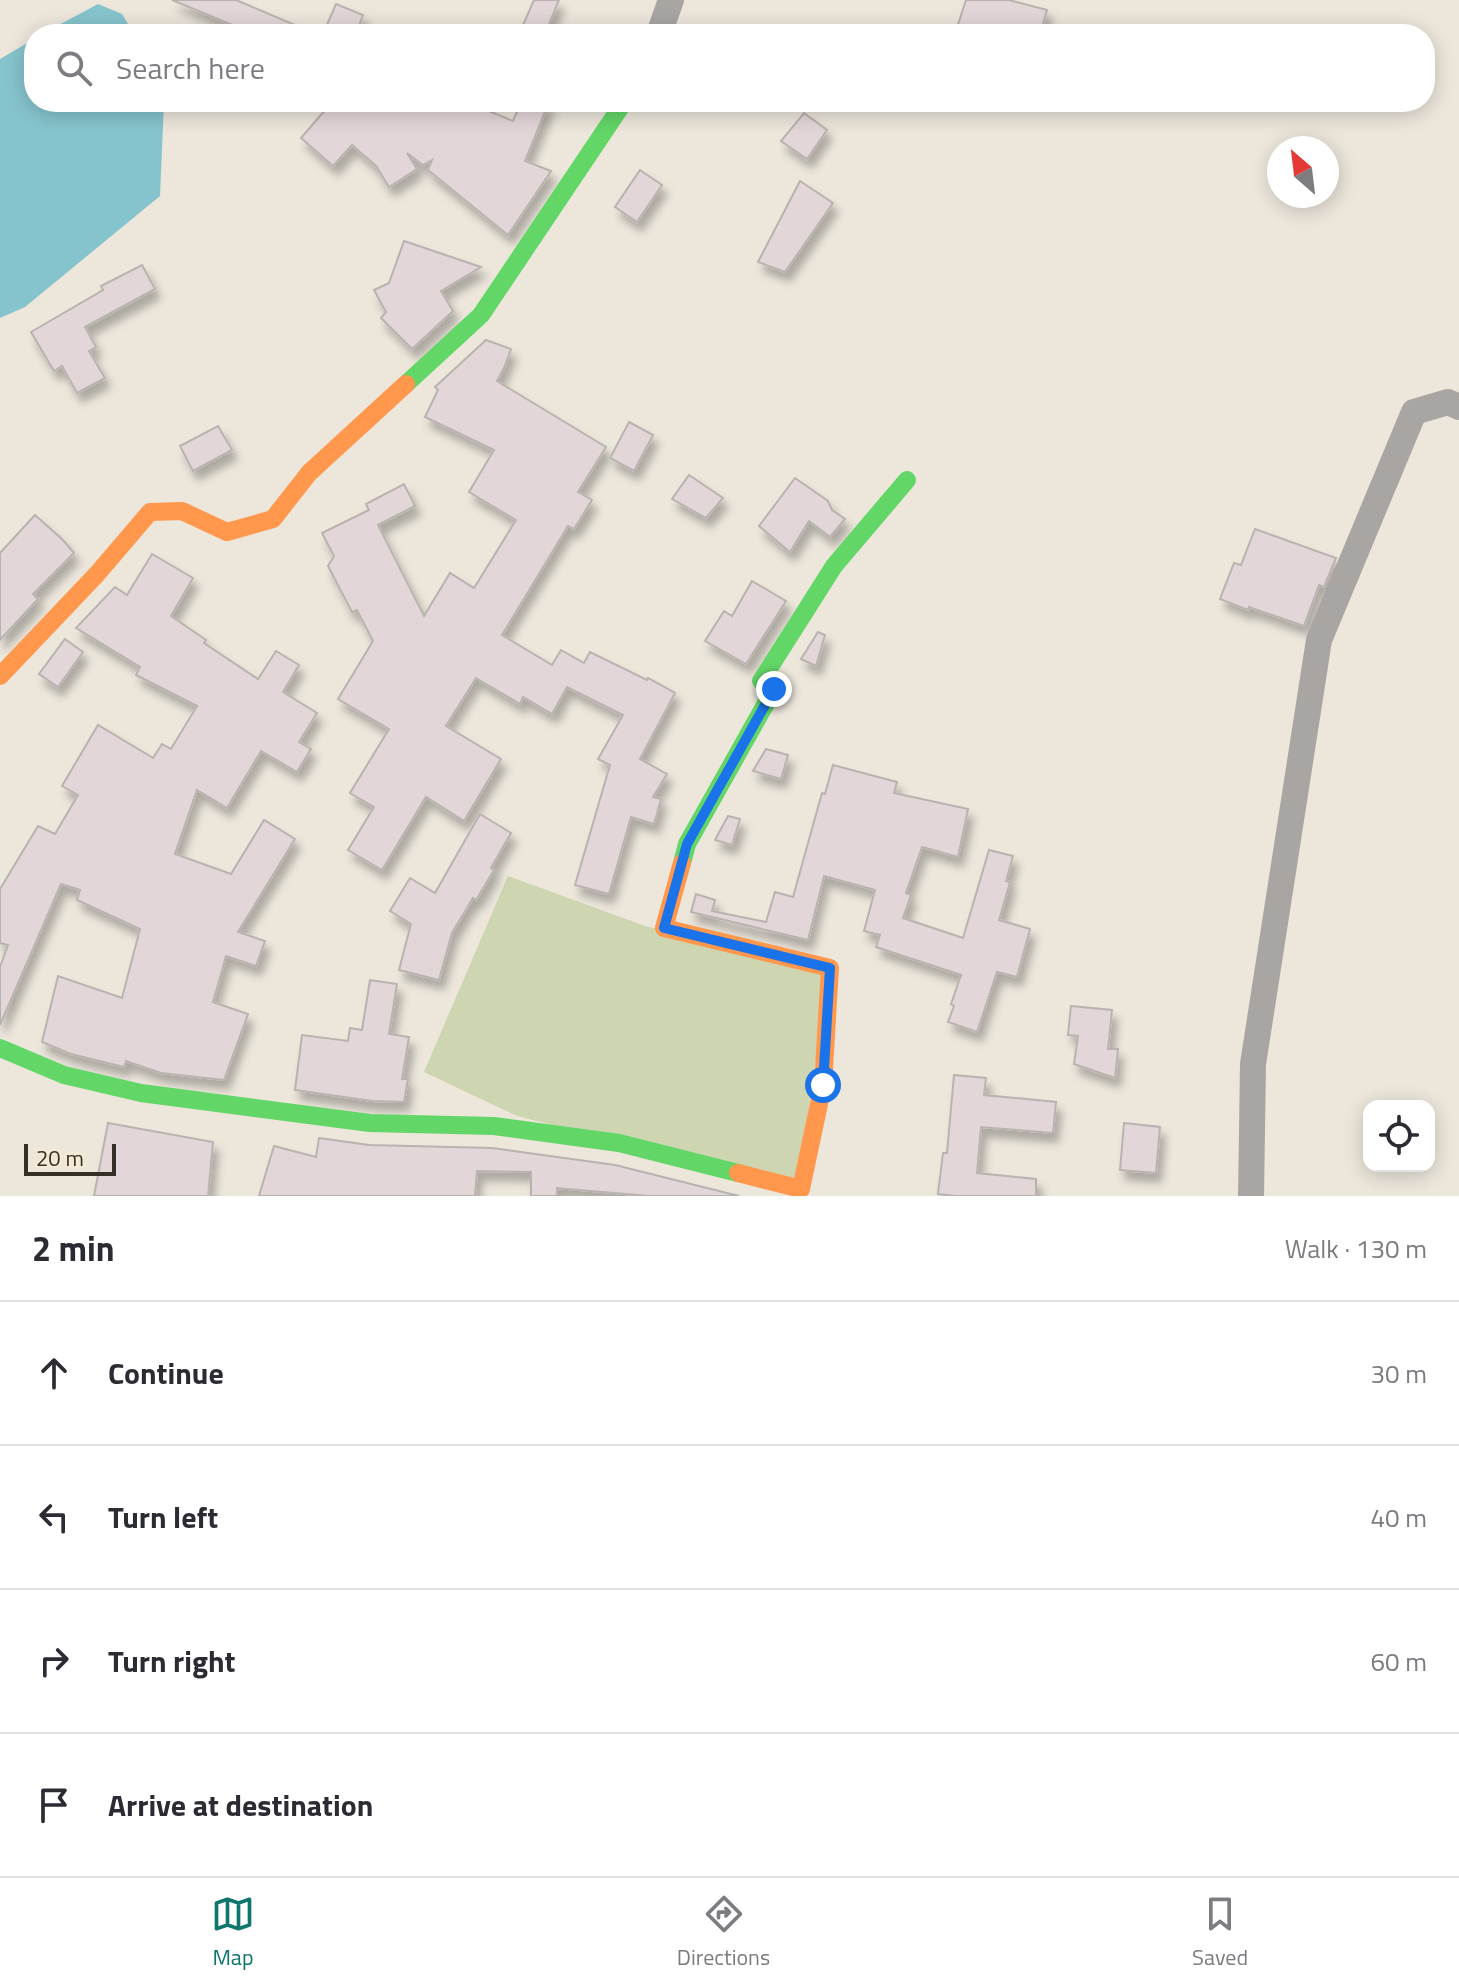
<!DOCTYPE html>
<meta charset="utf-8">
<style>
:root{--surface:#fff;--page:#f2f2f3;--text:#2b2b33;--muted:#7c7c81;--line:#e1e1e2;--accent:#0f766e}
body{margin:0;font-family:"Titillium Web",sans-serif;background:var(--page);color:var(--text)}
.controls{position:absolute;right:24px;bottom:24px;display:grid;overflow:hidden;border-radius:16px;box-shadow:0 4px 20px #0003}
.controls button{width:72px;height:72px;display:grid;place-items:center;padding:0;border:0;border-bottom:2px solid var(--line);background:var(--surface);color:var(--text);font:40px sans-serif}
.compass{position:absolute;left:1267px;top:136px;width:72px;height:72px;border-radius:50%;background:var(--surface);box-shadow:0 4px 20px #0003;rotate:332deg}
.scale{position:absolute;left:24px;bottom:20px;width:92px;box-sizing:border-box;padding-left:8px;border:4px solid #343028;border-top:0;font-size:22px;line-height:28px;white-space:nowrap;color:#343028;-webkit-text-stroke:6px #f3e9d4;paint-order:stroke}
.stop{position:absolute;width:24px;height:24px;margin:-18px;border:6px solid #1a73e8;border-radius:50%;background:#fff}
.stop.end{background:#1a73e8;border-color:#fff;box-shadow:0 2px 8px #0008}
.list{margin:0;padding:0;list-style:none}
h2{display:flex;justify-content:space-between;align-items:center;height:104px;margin:0;padding:0 32px;font-size:34px}
h2 small{font-size:26px;font-weight:400;color:var(--muted)}
.list li{display:grid;grid-template-columns:52px 1fr auto;gap:24px;align-items:center;box-sizing:border-box;height:144px;padding:0 32px;border-top:2px solid var(--line)}
.list b{display:block;font-size:30px;white-space:nowrap}
.list em{font-size:26px;font-style:normal;color:var(--muted)}
.icon{flex:none;width:44px;height:44px;fill:none;stroke:currentColor;stroke-width:2;stroke-linecap:round;stroke-linejoin:round}
.map{position:relative;flex:none;width:1459px;height:1196px;overflow:hidden}
.search{position:absolute;background:var(--surface);box-shadow:0 4px 20px #0003;left:24px;right:24px;top:24px;height:88px;display:flex;align-items:center;gap:20px;box-sizing:border-box;padding:0 28px;border-radius:32px;color:var(--muted);font-size:30px}
.sheet{height:680px;background:var(--surface)}
nav{display:flex;justify-content:space-around;align-items:center;box-sizing:border-box;height:112px;border-top:2px solid var(--line);background:var(--surface);font-size:22px;color:var(--muted)}
nav a{display:grid;justify-items:center;gap:4px}
nav .on{color:var(--accent)}
.map>svg:first-child{display:block}
</style>
<div class="map">
<svg width="1459" height="1196" viewBox="0 0 1459 1196">
<defs>
<filter id="shadow"><feDropShadow dx="5" dy="9" stdDeviation="4" flood-color="#0004"/></filter>
</defs>
<rect width="100%" height="100%" fill="#ece6db"/>
<!-- green -->
<polygon fill="#cdd6b1" points="508,876 645,926 828,970 798,1187 517,1116 424,1072"/>
<!-- water -->
<g fill="#86c4cd">
<polygon points="98,4 122,14 134,34 42,34"/>
<polygon points="34,39 34,102 164,102 160,196 25,307 0,318 0,59"/>
</g>
<!-- building -->
<g fill="#e3d6d9" stroke="#b9b3b0" stroke-width="2" filter="url(#shadow)">
<polygon points="172,0 236,0 316,34 254,34"/>
<polygon points="534,0 559,0 545,34 519,34"/>
<polygon points="966,0 1009,0 1047,10 1040,34 955,34"/>
<polygon points="336,4 363,15 356,34 323,34"/>
<polygon points="332,102 467,102 513,121 521,102 549,102 525,161 551,171 508,235 428,170 432,160 423,165 407,153 417,169 389,187 376,166 352,145 333,166 301,138"/>
<polygon points="804,113 827,130 807,159 781,141"/>
<polygon points="640,170 662,185 637,222 615,207"/>
<polygon points="800,181 833,203 785,272 758,262"/>
<polygon points="404,241 481,267 441,291 453,311 412,349 381,318 386,312 374,290 389,283"/>
<polygon points="142,265 155,289 85,327 96,347 89,351 105,378 77,393 62,366 54,371 31,332 103,290 101,286"/>
<polygon points="486,340 511,349 504,368 497,381 606,447 578,492 592,500 574,529 568,526 502,635 552,665 561,650 584,663 590,652 647,680 648,678 675,693 640,759 667,774 653,797 661,799 654,824 631,817 609,894 575,885 610,765 598,759 623,715 567,687 552,714 523,697 520,704 476,678 446,726 501,759 464,821 426,797 382,870 348,850 374,807 350,793 389,729 338,699 373,641 357,610 352,612 328,566 334,556 322,533 369,510 366,504 404,484 415,506 378,525 424,616 450,573 474,588 516,520 469,492 494,450 425,417 438,390 435,387"/>
<polygon points="629,422 653,435 634,471 610,458"/>
<polygon points="218,426 232,450 193,471 180,446"/>
<polygon points="689,475 723,498 706,518 672,499"/>
<polygon points="795,478 828,501 832,510 845,519 830,537 809,521 790,552 759,526"/>
<polygon points="35,515 63,540 74,553 33,594 38,599 0,640 0,553"/>
<polygon points="1255,529 1336,558 1324,587 1319,585 1304,626 1249,607 1248,610 1220,599 1234,563 1241,565"/>
<polygon points="152,554 193,578 171,616 206,640 204,643 258,679 276,651 299,665 283,692 317,713 299,742 311,749 297,772 261,751 227,808 197,790 175,854 231,874 264,820 295,839 238,932 265,941 256,966 226,956 213,1002 248,1014 224,1080 161,1073 126,1061 124,1067 71,1054 42,1042 58,976 122,998 140,929 77,900 80,890 61,884 0,1025 0,967 8,945 0,943 0,889 38,826 55,834 78,795 62,786 98,725 153,758 162,744 171,749 197,706 136,675 140,667 76,628 115,587 127,595"/>
<polygon points="752,581 786,601 746,664 705,641 724,611 732,616"/>
<polygon points="818,632 825,635 816,666 801,659"/>
<polygon points="65,639 83,652 58,687 39,674"/>
<polygon points="766,749 788,755 781,779 753,771"/>
<polygon points="833,765 897,782 894,793 968,809 958,857 922,847 906,893 911,895 903,918 963,938 989,850 1013,856 1006,881 1010,882 999,920 1030,929 1017,977 997,972 977,1032 948,1022 954,1006 951,1004 961,975 876,947 880,935 864,931 875,890 824,876 808,940 691,912 696,894 715,900 712,911 766,922 775,892 793,897 822,793 825,794"/>
<polygon points="480,814 511,833 491,868 494,870 476,900 473,898 452,933 439,980 399,970 411,924 390,911 410,878 435,893"/>
<polygon points="728,816 740,819 732,845 715,840"/>
<polygon points="370,980 397,984 389,1034 409,1037 402,1079 408,1079 404,1102 372,1101 295,1090 302,1035 348,1041 350,1028 362,1030"/>
<polygon points="1071,1006 1112,1010 1108,1049 1118,1049 1115,1078 1074,1064 1078,1036 1068,1035"/>
<polygon points="954,1075 986,1078 984,1095 1056,1102 1053,1133 981,1127 977,1173 1036,1179 1036,1196 956,1196 938,1194 943,1153 947,1153"/>
<polygon points="108,1123 213,1142 208,1196 94,1196"/>
<polygon points="1124,1123 1160,1127 1156,1173 1120,1170"/>
<polygon points="319,1138 369,1145 492,1148 615,1165 739,1196 649,1196 557,1188 557,1196 531,1196 531,1172 477,1171 475,1196 259,1196 274,1146 316,1157"/>
</g>
<g fill="none" stroke-linecap="round" stroke-linejoin="round">
<!-- street -->
<g stroke="#a9a5a2" stroke-width="26">
<polyline points="659,34 671,0"/>
<polyline points="1251,1196 1253,1064 1319,640 1414,412 1448,402 1459,407"/>
</g>
<!-- fast -->
<g stroke="#63d668" stroke-width="18">
<polyline points="406,384 481,315 624,102"/>
<polyline points="682,863 687,844 774,689 761,681 834,566 907,480"/>
<polyline points="0,1048 64,1075 141,1093 370,1123 494,1126 619,1143 738,1173"/>
</g>
<!-- slow -->
<g stroke="#ff974d" stroke-width="18">
<polyline points="0,676 97,574 150,512 182,511 227,532 273,519 309,473 406,384"/>
<polyline points="682,863 664,928 830,968 823,1085 801,1189 738,1173"/>
</g>
</g>
<g fill="none" stroke-linecap="round" stroke-linejoin="round">
<!-- route -->
<polyline stroke="#1a73e8" stroke-width="10" points="774,689 687,844 664,928 830,968 823,1085"/>
</g>
</svg>
<div class="controls">
<button><svg class="icon" aria-label="locate" viewBox="0 0 24 24"><circle cx="12" cy="12" r="6"/><path d="M12 2v4M12 18v4M2 12h4M18 12h4"/></svg></button>
</div>
<svg class="compass" viewBox="-18 -18 36 36"><path d="M0-13l5 13h-10z" fill="#e53935"/><path d="M0 13l5-13h-10z" fill="#7c7c81"/></svg>
<div class="scale">20 m</div>
<div class="stop" style="left:823px;top:1085px"></div>
<div class="stop end" style="left:774px;top:689px"></div>
<div class="search"><svg class="icon" aria-label="search" viewBox="0 0 24 24"><circle cx="10" cy="10" r="6"/><path d="M15 15l6 6"/></svg>Search here</div>
</div>
<section class="sheet">
<h2>2 min<small>Walk · 130 m</small></h2>
<ul class="list">
<li><svg class="icon" aria-label="ahead" viewBox="0 0 24 24"><path d="M12 20V5M6 11l6-6 6 6"/></svg><div><b>Continue</b></div><em>30 m</em></li>
<li><svg class="icon" aria-label="left" viewBox="0 0 24 24"><path d="M17 20v-9H6M10 6l-5 5 5 5"/></svg><div><b>Turn left</b></div><em>40 m</em></li>
<li><svg class="icon" aria-label="right" viewBox="0 0 24 24"><path d="M7 20v-9h11M14 6l5 5-5 5"/></svg><div><b>Turn right</b></div><em>60 m</em></li>
<li><svg class="icon" aria-label="arrive" viewBox="0 0 24 24"><path d="M6 21V4h12l-3 4 3 4H6"/></svg><div><b>Arrive at destination</b></div></li>
</ul>
</section>
<nav>
<a class="on"><svg class="icon" aria-label="map" viewBox="0 0 24 24"><path d="M3 6l6-2 6 2 6-2v14l-6 2-6-2-6 2zM9 4v14M15 6v14"/></svg>Map</a>
<a><svg class="icon" aria-label="directions" viewBox="0 0 24 24"><path d="M12 3l9 9-9 9-9-9zM9 14v-3h6M13 9l2 2-2 2"/></svg>Directions</a>
<a><svg class="icon" aria-label="saved" viewBox="0 0 24 24"><path d="M7 4h10v16l-5-4-5 4z"/></svg>Saved</a>
</nav>
